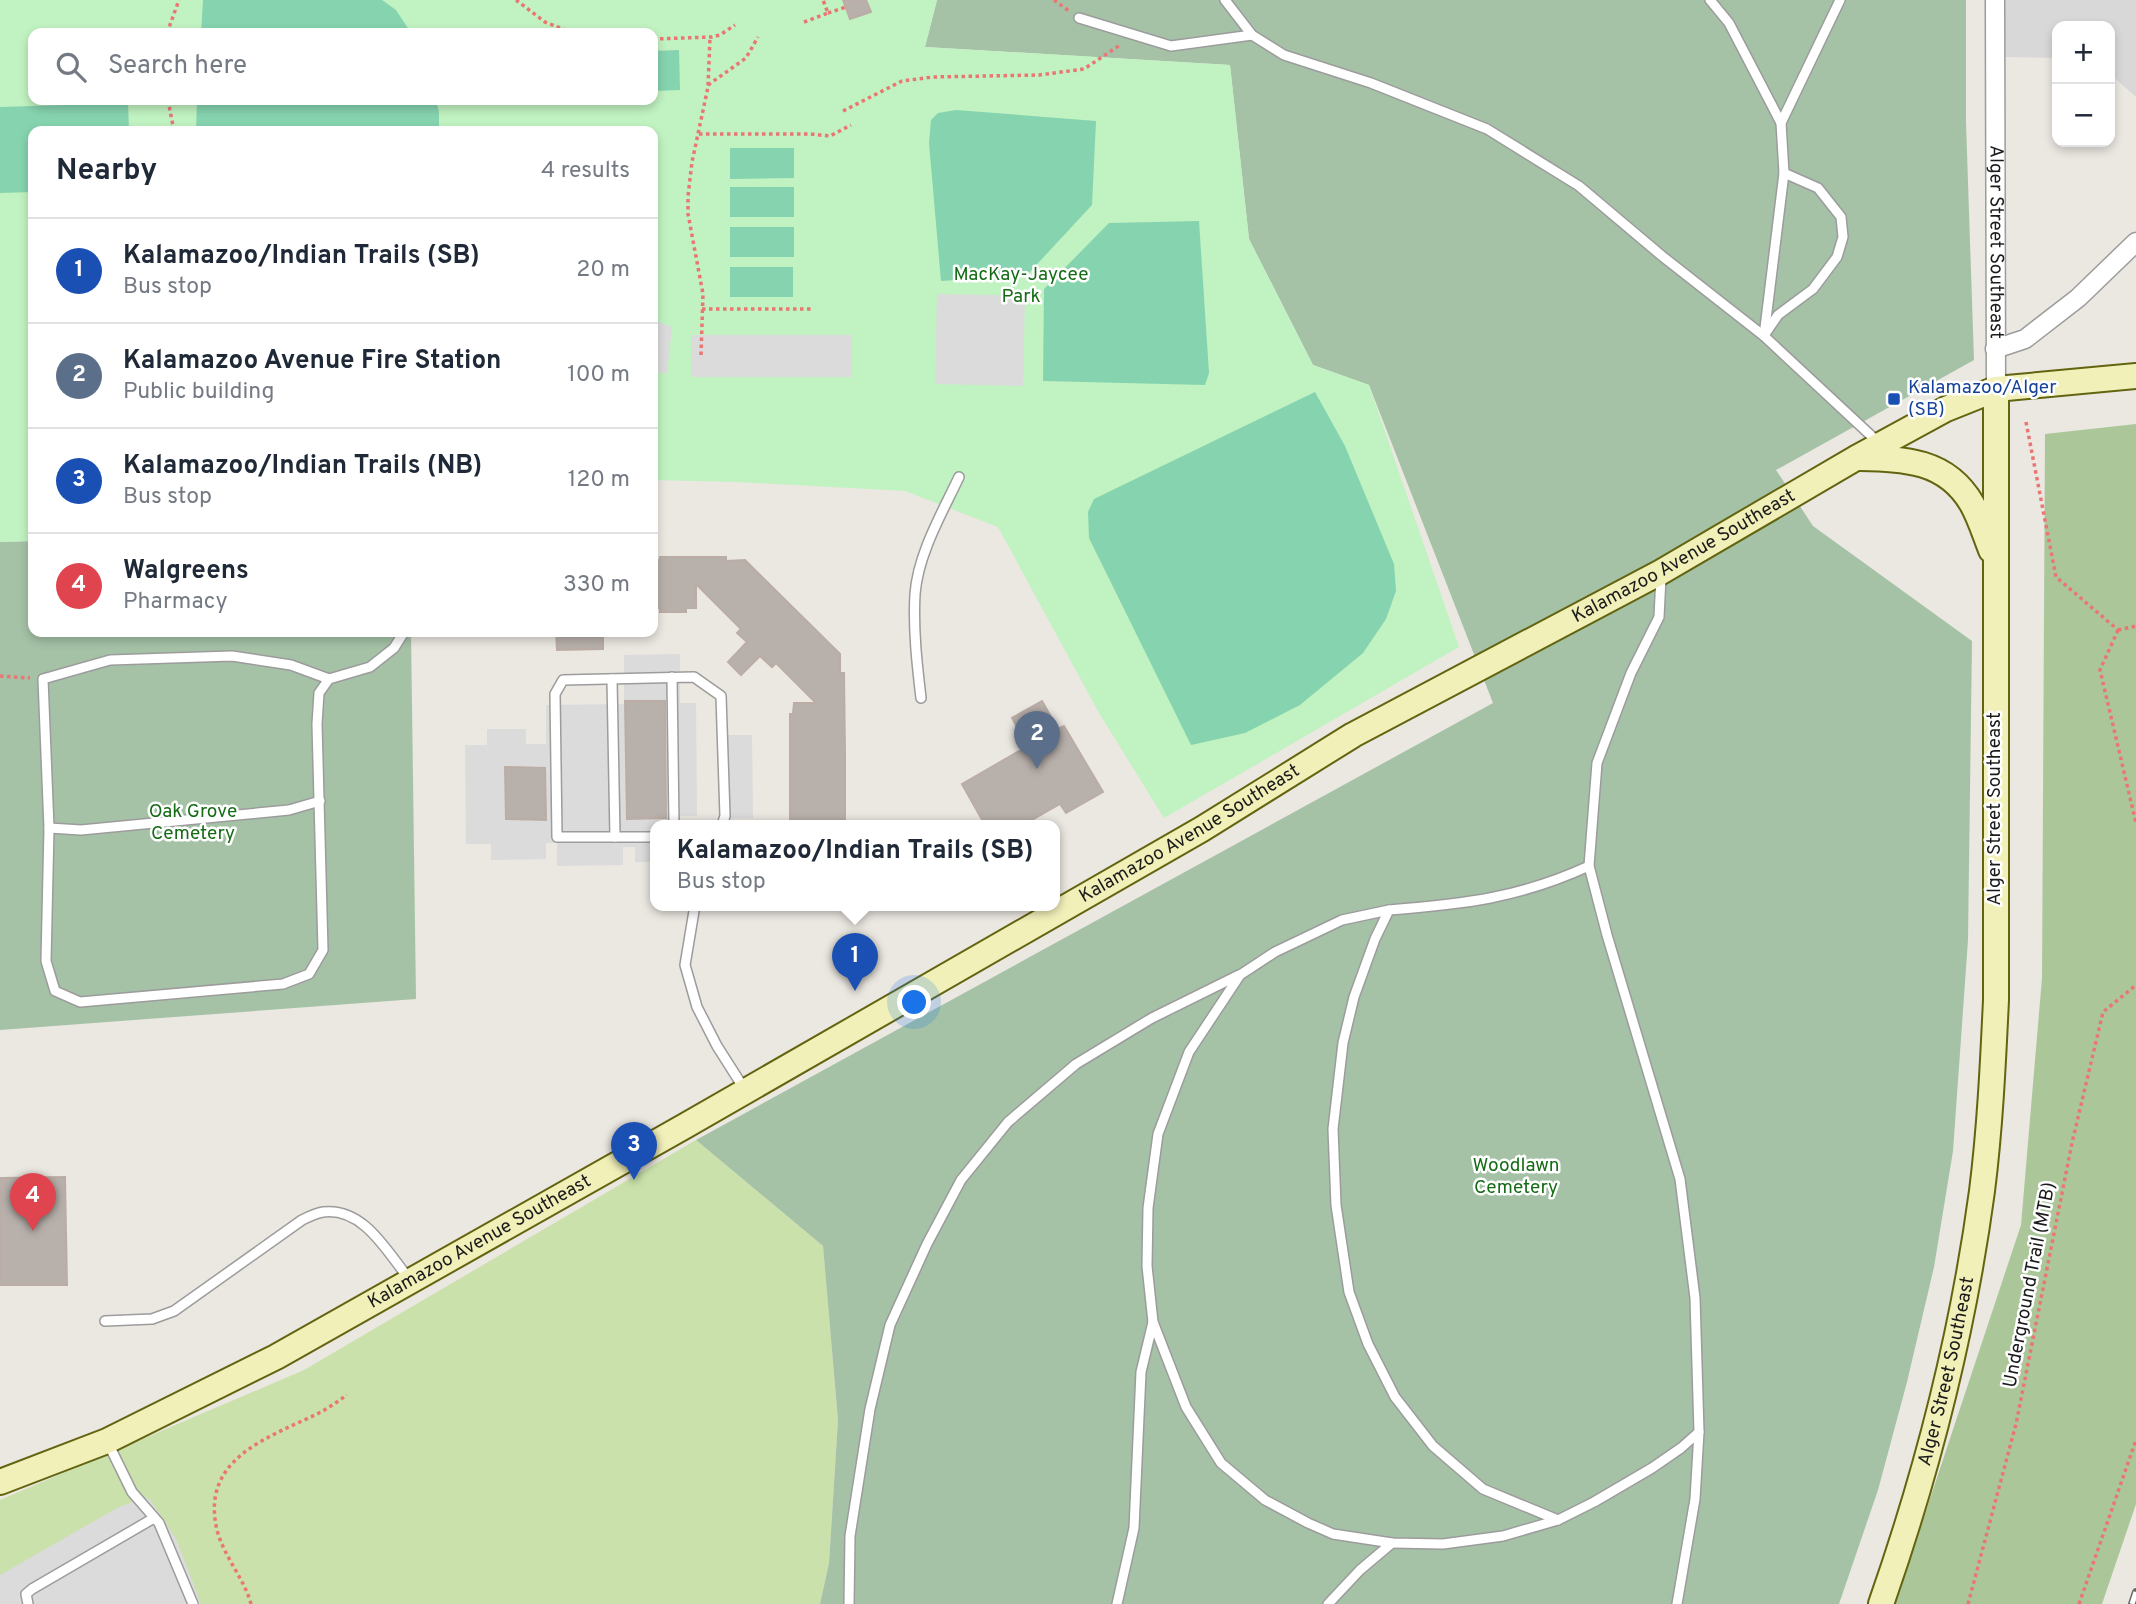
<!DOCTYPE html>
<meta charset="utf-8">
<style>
:root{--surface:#fff;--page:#f2f2f3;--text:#1f2937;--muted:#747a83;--line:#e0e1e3;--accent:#111827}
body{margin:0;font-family:Overpass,sans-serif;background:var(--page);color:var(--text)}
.controls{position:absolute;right:21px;top:21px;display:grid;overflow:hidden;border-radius:14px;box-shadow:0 4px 10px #0003}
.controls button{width:63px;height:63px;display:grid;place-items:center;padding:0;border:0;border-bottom:2px solid var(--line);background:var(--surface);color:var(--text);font:35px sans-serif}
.you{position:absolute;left:915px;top:1003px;width:24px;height:24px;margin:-18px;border:5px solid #fff;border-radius:50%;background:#1a73e8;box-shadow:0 0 0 10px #1a73e833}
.badge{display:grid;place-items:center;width:46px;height:46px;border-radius:50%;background:var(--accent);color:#fff;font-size:23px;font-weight:700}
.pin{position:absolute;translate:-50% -58px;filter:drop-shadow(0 2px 4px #0008)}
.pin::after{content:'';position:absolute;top:37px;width:24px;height:21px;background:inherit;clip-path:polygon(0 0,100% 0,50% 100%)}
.popup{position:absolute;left:650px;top:820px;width:410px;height:91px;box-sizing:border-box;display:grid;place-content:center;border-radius:14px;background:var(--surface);filter:drop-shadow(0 2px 5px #0005);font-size:23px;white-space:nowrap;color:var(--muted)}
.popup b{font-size:26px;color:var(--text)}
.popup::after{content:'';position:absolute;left:50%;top:100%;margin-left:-14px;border:14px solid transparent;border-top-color:var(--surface)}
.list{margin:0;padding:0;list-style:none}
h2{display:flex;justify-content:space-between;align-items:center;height:91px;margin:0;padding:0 28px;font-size:30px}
h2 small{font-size:23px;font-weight:400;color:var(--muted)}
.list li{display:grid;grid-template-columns:46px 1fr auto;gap:21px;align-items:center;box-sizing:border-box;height:105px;padding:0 28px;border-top:2px solid var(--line)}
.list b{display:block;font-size:26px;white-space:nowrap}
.list p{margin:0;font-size:23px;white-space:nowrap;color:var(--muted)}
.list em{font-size:23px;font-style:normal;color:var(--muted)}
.icon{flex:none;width:38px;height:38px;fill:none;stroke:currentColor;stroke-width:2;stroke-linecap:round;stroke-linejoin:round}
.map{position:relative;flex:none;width:2136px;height:1604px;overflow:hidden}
.search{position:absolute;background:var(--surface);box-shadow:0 4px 10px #0003;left:28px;top:28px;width:630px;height:77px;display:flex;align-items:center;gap:18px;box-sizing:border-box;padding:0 24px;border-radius:14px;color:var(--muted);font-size:26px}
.panel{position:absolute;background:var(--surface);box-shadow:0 4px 10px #0003;left:28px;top:126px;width:630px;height:511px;border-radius:14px}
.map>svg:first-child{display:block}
</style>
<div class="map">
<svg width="2136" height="1604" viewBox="0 0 2136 1604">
<rect width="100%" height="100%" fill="#ebe7e1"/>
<!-- residential -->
<polygon fill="#d9d8d8" points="2002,0 2136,0 2136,97 2110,74 2110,26 2057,26 2057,58 2002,57"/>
<!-- grass -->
<polygon fill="#cae1ab" points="696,1140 823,1246 838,1420 829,1563 820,1604 0,1604 0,1500 304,1370"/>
<!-- forest -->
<polygon fill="#abc79a" points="2136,424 2136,1504 2102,1604 1895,1604 2021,1225 2042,978 2045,434"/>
<!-- cemetery -->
<g fill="#a5c2a7">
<polygon points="937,0 1966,0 1966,123 1974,360 1776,470 1813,526 1972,641 1968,940 1953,1151 1934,1267 1907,1382 1878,1490 1839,1604 820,1604 829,1563 838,1420 823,1246 696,1140 1493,703 1369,385 1313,365 1249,239 1230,65 925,47"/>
<polygon points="33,541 33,632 411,632 416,999 0,1030 0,542"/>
</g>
<!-- park -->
<path fill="#c1f2c1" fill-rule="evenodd" d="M0,0H937L925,47L1230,65L1249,239L1313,365L1369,385L1459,647L1164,818L1099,713L998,527L905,491L737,482L653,480V131H33V541L0,542ZM33,33H653V100H33Z"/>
<!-- pitch -->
<g fill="#86d3af">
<polygon points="203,0 382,0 396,10 411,33 201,33"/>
<polygon points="679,50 680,90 653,91 653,51"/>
<polygon points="197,100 436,100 439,112 439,131 196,131"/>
<polygon points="128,103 129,131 33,131 33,192 0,193 0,107"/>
<polygon points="956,110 1096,121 1092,205 1027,275 941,281 929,143 931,120 938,113"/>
<polygon points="730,148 794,148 794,178 730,179"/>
<rect x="730" y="187" width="64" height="30"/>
<polygon points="1199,221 1209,373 1205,385 1043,381 1044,289 1109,223"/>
<rect x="730" y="227" width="64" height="30"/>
<rect x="730" y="267" width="63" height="30"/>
<polygon points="1315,392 1345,446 1394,564 1396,591 1386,619 1363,653 1300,705 1245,733 1191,745 1089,538 1088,512 1094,499"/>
</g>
<!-- parking -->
<g fill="#dbdbdb">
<polygon points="937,294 1025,296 1023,386 935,384"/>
<polygon points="653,320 672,327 667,374 653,370"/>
<polygon points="691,335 852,335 851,377 691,377"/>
<polygon points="680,654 680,703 696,703 697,816 680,816 680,825 656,825 655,862 635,862 635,847 623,847 623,865 557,866 557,843 546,843 546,859 491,860 491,844 466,844 465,745 487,745 487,729 526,729 526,744 546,744 546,705 624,704 624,655"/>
<polygon points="728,735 752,735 753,818 729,818"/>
<polygon points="146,1497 151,1501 176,1539 201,1604 0,1604 0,1575 117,1508"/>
</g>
<!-- building -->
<g fill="#b8b0ab" stroke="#bbada5" stroke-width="2">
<polygon points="843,0 866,0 871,12 850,19"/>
<polygon points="660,557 726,557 726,561 745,560 840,654 840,673 844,673 845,753 845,819 841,819 841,825 792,825 790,819 790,714 793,714 794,703 816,703 776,663 772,667 760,656 741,675 728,662 747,642 737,633 741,629 696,584 696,608 686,608 686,612 660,612 660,608 653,608 653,560 660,560"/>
<polygon points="556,632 603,632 603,649 557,650"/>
<polygon points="625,701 665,701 666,818 627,819"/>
<polygon points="1042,701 1058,729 1064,726 1103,792 1066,813 1060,804 1023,825 985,825 962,784 1028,746 1012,718"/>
<polygon points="505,767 545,768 546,820 506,819"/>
<polygon points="65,1177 67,1285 0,1285 0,1178"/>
</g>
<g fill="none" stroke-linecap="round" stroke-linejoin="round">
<!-- service casing -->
<g stroke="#9c9c9c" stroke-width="12">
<g id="service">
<polyline points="1225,0 1252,35 1284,55 1371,83 1487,129 1579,186 1662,256 1764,336 1879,443"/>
<polyline points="1710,0 1729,23 1781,123 1784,173 1764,336"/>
<polyline points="1079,18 1171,46 1252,35"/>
<polyline points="1781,123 1840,0"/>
<polyline points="1765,334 1778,315 1813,289 1837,257 1843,237 1841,217 1818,188 1784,173"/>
<polyline points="672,677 674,825"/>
<polyline points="329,679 319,693 317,724 323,950 309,974 283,984 80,1002 55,991 46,961 49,828 43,679 110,660 232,656 291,665 329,679 370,667 394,648 404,632"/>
<polyline points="612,679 615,837"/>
<path d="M921,698C917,664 913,629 915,594C918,554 942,513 959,477"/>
<polyline points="49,828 81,830 289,810 320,801"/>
<polyline points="656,837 557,837 555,694 563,680 694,677 721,696 725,816 722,825"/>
<polyline points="695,905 685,965 697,1007 717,1046 745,1090"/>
<polyline points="1389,910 1342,920 1275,952 1240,975 1189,1052 1158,1134 1148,1208 1147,1266 1153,1322 1186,1407 1221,1463 1265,1500 1308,1523 1333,1534 1392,1543 1443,1544 1503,1536 1558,1520 1594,1502 1652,1468 1681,1448 1699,1432 1695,1298 1680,1179 1607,935 1589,866 1597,763 1631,673 1659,617 1661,577"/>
<path d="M105,1321L152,1319L174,1311L302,1220C308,1217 316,1213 323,1212C364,1207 387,1252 410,1280"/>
<polyline points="108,1443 132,1492 159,1523 193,1604"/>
<path d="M1558,1520L1483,1489L1433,1446L1395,1397L1368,1344L1349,1292L1336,1205L1333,1129L1343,1043L1354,997L1375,939L1389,910C1465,904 1519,898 1589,866"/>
<polyline points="28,1604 26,1594 32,1589 154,1518"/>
<polyline points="849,1604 850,1536 870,1409 890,1325 927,1244 961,1180 1008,1122 1076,1064 1152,1018 1239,975"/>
<polyline points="1117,1604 1134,1528 1141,1372 1153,1322"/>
<polyline points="1328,1604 1360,1570 1392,1543"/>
<polyline points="1677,1604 1695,1499 1699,1432"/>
</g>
</g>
<!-- minor casing -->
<g stroke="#9c9c9c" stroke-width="21">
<g id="minor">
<path id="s1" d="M1995,0L1996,389"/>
<polyline points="1995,349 2025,339 2078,298 2136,242"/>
</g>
</g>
<!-- secondary casing -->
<g stroke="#62640f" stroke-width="28">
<g id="secondary">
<path d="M1857,458C1903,459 1946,459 1972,504C1980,518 1985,535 1991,550"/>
<path id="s2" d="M0,1482L107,1441L276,1357L685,1126L1202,829L1353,735L1661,572L1856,458L1946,409L1996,389L2136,376"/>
<path id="s3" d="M1881,1604C1928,1470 1963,1332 1982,1191C1990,1128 1993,1063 1996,1000V389"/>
</g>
</g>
<!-- path -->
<g stroke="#ea7673" stroke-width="3.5" stroke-dasharray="3.5 3.5" stroke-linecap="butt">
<polyline points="516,0 545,22 573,33"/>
<polyline points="1054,0 1069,11"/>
<polyline points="828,13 846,7"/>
<polyline points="804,22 828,13 823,0"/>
<polyline points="167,33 179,0"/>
<polyline points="653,39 712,37 720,35 735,25"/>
<polyline points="708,85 746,58 758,37"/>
<polyline points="168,100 174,131"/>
<polyline points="843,111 902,81 933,77 1039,75 1084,69 1120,45"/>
<polyline points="699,134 810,134 830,136 851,125"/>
<polyline points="702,309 812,309"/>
<polyline points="701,355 703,294 688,214 688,196 692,162 708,87 710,37"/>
<polyline points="2026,422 2056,577 2118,630"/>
<polyline points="2118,630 2100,670 2136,823"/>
<polyline points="2118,630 2136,626"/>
<polyline points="0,676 30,678"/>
<path d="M251,1604C245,1580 224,1557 217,1530C200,1458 268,1438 319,1413C329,1408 338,1401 347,1395"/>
<polyline points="1968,1604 2016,1424 2072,1143 2103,1012 2136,985"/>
<polyline points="2079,1604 2136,1440"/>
</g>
<!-- service -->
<use href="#service" stroke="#fff" stroke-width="9"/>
<!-- minor -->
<use href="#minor" stroke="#fff" stroke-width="18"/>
<!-- secondary -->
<use href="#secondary" stroke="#f2f0b9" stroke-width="24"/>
<!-- rail casing -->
<g stroke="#696969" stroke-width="8">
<polyline id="rail" points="2132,1604 2136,1592"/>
</g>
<!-- rail -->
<use href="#rail" stroke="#fff" stroke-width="5" stroke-dasharray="16" stroke-linecap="butt"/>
</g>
<!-- markers -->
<rect fill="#1a4fb4" stroke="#fff" stroke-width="2.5" x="1887" y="392" width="14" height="14" rx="3.5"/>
<g text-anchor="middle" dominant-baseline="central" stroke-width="5" stroke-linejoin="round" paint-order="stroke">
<!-- street labels -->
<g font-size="19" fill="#1b1b1b" stroke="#fff">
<text stroke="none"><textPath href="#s1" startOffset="242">Alger Street Southeast</textPath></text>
<text stroke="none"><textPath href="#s2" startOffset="1923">Kalamazoo Avenue Southeast</textPath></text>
<text transform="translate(1995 809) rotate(-90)">Alger Street Southeast</text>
<text stroke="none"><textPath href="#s2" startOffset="1356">Kalamazoo Avenue Southeast</textPath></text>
<text stroke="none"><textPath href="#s2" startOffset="537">Kalamazoo Avenue Southeast</textPath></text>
<text transform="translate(2030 1285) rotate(-79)">Underground Trail (MTB)</text>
<text stroke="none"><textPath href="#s3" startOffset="242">Alger Street Southeast</textPath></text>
</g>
<!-- park labels -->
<g font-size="19" fill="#166c16" stroke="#fff">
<text x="1021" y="275">MacKay-Jaycee<tspan x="1021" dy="22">Park</tspan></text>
<text x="193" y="812">Oak Grove<tspan x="193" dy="22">Cemetery</tspan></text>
<text x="1516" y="1166">Woodlawn<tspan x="1516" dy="22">Cemetery</tspan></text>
</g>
<!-- transit labels -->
<g font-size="19" fill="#164399" stroke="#fff" text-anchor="start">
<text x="1908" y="388">Kalamazoo/Alger<tspan x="1908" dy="22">(SB)</tspan></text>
</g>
</g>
</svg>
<div class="controls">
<button>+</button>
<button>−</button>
</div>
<div class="you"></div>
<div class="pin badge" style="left:855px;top:991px;background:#1a4fb4">1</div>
<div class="popup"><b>Kalamazoo/Indian Trails (SB)</b>Bus stop</div>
<div class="pin badge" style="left:1037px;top:769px;background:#5c6f8a">2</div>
<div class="pin badge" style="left:634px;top:1180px;background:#1a4fb4">3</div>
<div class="pin badge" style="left:33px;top:1231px;background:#e0444e">4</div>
<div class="search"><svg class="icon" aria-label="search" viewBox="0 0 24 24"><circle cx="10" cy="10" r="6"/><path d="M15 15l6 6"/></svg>Search here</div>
<section class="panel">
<h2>Nearby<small>4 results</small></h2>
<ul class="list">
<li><span class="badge" style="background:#1a4fb4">1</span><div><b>Kalamazoo/Indian Trails (SB)</b><p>Bus stop</p></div><em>20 m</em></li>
<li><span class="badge" style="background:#5c6f8a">2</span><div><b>Kalamazoo Avenue Fire Station</b><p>Public building</p></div><em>100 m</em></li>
<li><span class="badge" style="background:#1a4fb4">3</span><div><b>Kalamazoo/Indian Trails (NB)</b><p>Bus stop</p></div><em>120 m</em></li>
<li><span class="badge" style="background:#e0444e">4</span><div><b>Walgreens</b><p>Pharmacy</p></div><em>330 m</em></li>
</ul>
</section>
</div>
